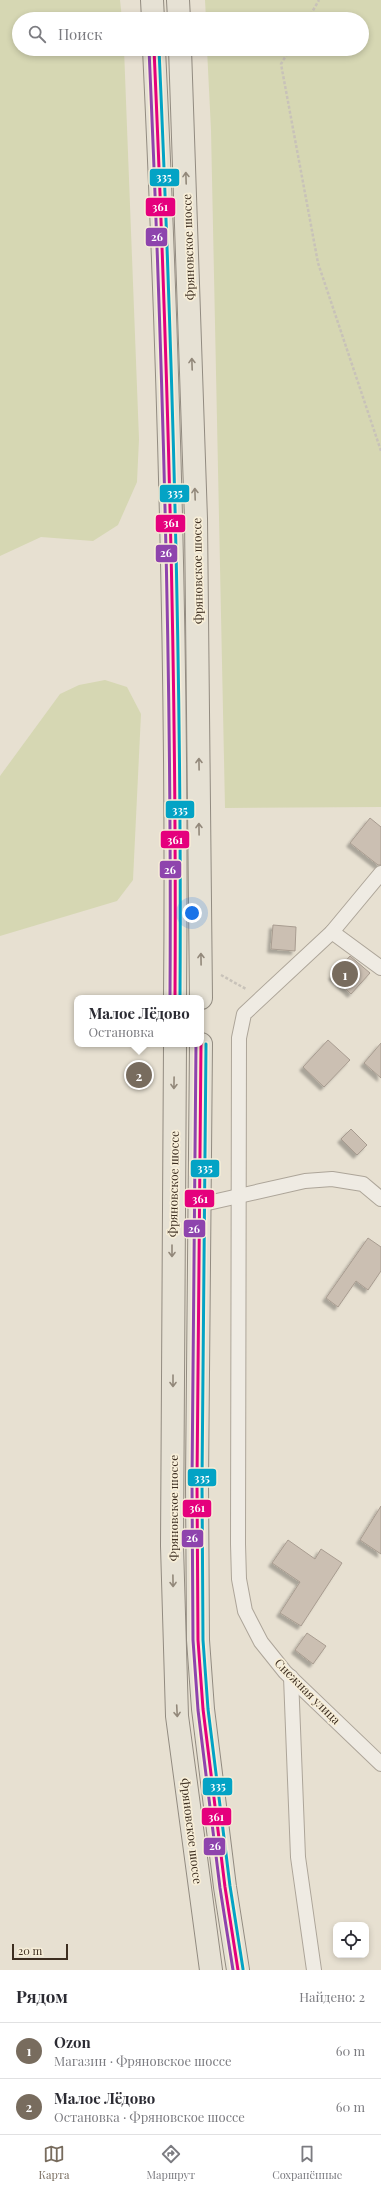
<!DOCTYPE html>
<html lang="ru">
<meta charset="utf-8">
<style>
:root{--surface:#fff;--page:#f2f2f3;--text:#2b2b33;--muted:#7c7c81;--line:#e1e1e2;--accent:#786c5e}
body{margin:0;font-family:"Playfair Display",serif;background:var(--page);color:var(--text)}
.controls{position:absolute;right:12px;bottom:12px;display:grid;overflow:hidden;border-radius:8px;box-shadow:0 2px 6px #0003}
.controls button{width:36px;height:36px;display:grid;place-items:center;padding:0;border:0;border-bottom:1px solid var(--line);background:var(--surface);color:var(--text);font:20px sans-serif}
.scale{position:absolute;left:12px;bottom:10px;width:56px;box-sizing:border-box;padding-left:4px;border:2px solid #3d2e20;border-top:0;font-size:11px;line-height:14px;white-space:nowrap;color:#3d2e20;-webkit-text-stroke:3px #f7eed8;paint-order:stroke}
.you{position:absolute;left:192px;top:913px;width:14px;height:14px;margin:-10px;border:3px solid #fff;border-radius:50%;background:#1a73e8;box-shadow:0 0 0 6px #1a73e833}
.badge{display:grid;place-items:center;width:26px;height:26px;border-radius:50%;background:var(--accent);color:#fff;font-size:13px;font-weight:700}
.pin{position:absolute;translate:-50% -50%;border:2px solid #fff;box-shadow:0 1px 4px #0006}
.popup{position:absolute;left:74px;top:995px;width:130px;height:52px;box-sizing:border-box;display:grid;place-content:center;border-radius:8px;background:var(--surface);filter:drop-shadow(0 1px 3px #0005);font-size:13px;white-space:nowrap;color:var(--muted)}
.popup b{font-size:15px;color:var(--text)}
.popup::after{content:'';position:absolute;left:50%;top:100%;margin-left:-8px;border:8px solid transparent;border-top-color:var(--surface)}
.list{margin:0;padding:0;list-style:none}
h2{display:flex;justify-content:space-between;align-items:center;height:52px;margin:0;padding:0 16px;font-size:17px}
h2 small{font-size:13px;font-weight:400;color:var(--muted)}
.list li{display:grid;grid-template-columns:26px 1fr auto;gap:12px;align-items:center;box-sizing:border-box;height:56px;padding:0 16px;border-top:1px solid var(--line)}
.list b{display:block;font-size:15px;white-space:nowrap}
.list p{margin:0;font-size:13px;white-space:nowrap;color:var(--muted)}
.list em{font-size:13px;font-style:normal;color:var(--muted)}
.icon{flex:none;width:22px;height:22px;fill:none;stroke:currentColor;stroke-width:2;stroke-linecap:round;stroke-linejoin:round}
.map{position:relative;flex:none;width:381px;height:1970px;overflow:hidden}
.search{position:absolute;background:var(--surface);box-shadow:0 2px 6px #0003;left:12px;right:12px;top:12px;height:44px;display:flex;align-items:center;gap:10px;box-sizing:border-box;padding:0 14px;border-radius:22px;color:var(--muted);font-size:15px}
.sheet{height:164px;background:var(--surface)}
nav{display:flex;justify-content:space-around;align-items:center;box-sizing:border-box;height:56px;border-top:1px solid var(--line);background:var(--surface);font-size:11px;color:var(--muted)}
nav a{display:grid;justify-items:center;gap:2px}
nav .on{color:var(--accent)}
.map>svg:first-child{display:block}
</style>
<div class="map">
<svg width="381" height="1970" viewBox="0 0 381 1970">
<defs>
<filter id="shadow"><feDropShadow dx="-3.5" dy="3.5" stdDeviation="1" flood-color="#0004"/></filter>
</defs>
<rect width="100%" height="100%" fill="#e7e0d1"/>
<!-- green -->
<g fill="#d6d7b3">
<polygon points="0,0 120,0 122,19 19,19 19,49 124,49 139,439 137,482 118,525 93,541 41,537 0,556"/>
<polygon points="205,0 381,0 381,807 225,808 211,130 207,49 362,49 362,19 206,19"/>
<polygon points="105,680 127,687 141,714 133,880 117,901 0,936 0,776 60,694 79,685"/>
</g>
<!-- building -->
<g fill="#cbbfb2" stroke="#a89c90" filter="url(#shadow)">
<polygon points="370,818 381,827 381,865 378,865 350,843"/>
<polygon points="273,925 296,927 295,951 271,949"/>
<polygon points="350,956 370,973 351,994 332,976"/>
<polygon points="328,1040 350,1060 324,1087 303,1067"/>
<polygon points="381,1043 381,1078 364,1063"/>
<polygon points="351,1129 367,1145 357,1155 341,1139"/>
<polygon points="368,1238 381,1247 381,1271 368,1290 356,1281 338,1307 326,1298"/>
<polygon points="381,1506 381,1554 360,1540"/>
<polygon points="288,1540 315,1559 321,1549 342,1563 301,1626 280,1613 300,1582 272,1563"/>
<polygon points="307,1633 326,1646 313,1664 295,1650"/>
</g>
<g fill="none" stroke-linecap="round" stroke-linejoin="round">
<!-- street casing -->
<g stroke="#ada599" stroke-width="16">
<g id="street">
<polyline points="381,873 332,932 244,1014 239,1038 238,1544 239,1579 245,1611 261,1642 285,1672 381,1764"/>
<polyline points="332,932 381,968"/>
<polyline points="199,1205 305,1181 332,1179 363,1184 381,1199"/>
<polyline points="291,1677 298,1857 314,1970"/>
</g>
</g>
<!-- primary casing -->
<g stroke="#928b80" stroke-width="24">
<g id="primary">
<polyline points="152,0 153,19"/>
<polyline points="178,0 179,19"/>
<path d="M154,49C169,365 178,681 175,998"/>
<polyline points="180,49 196,519 201,998"/>
<polyline points="175,1044 172,1546 177,1716 211,1970"/>
<polyline points="201,1044 197,1482 198,1640 203,1709 225,1887 238,1970"/>
</g>
</g>
<!-- path -->
<g stroke="#c8c2b9" stroke-width="2.5" stroke-dasharray="3 2" stroke-linecap="butt">
<polyline points="308,19 319,0"/>
<polyline points="290,49 281,64 318,263 381,451"/>
<polyline points="221,975 246,989"/>
</g>
<!-- street -->
<use href="#street" stroke="#efebe3" stroke-width="14"/>
<!-- primary -->
<use href="#primary" stroke="#e6e1d4" stroke-width="22"/>
<!-- bus-1 casing -->
<g stroke="#f7eed8" stroke-width="6">
<g id="bus-1">
<path d="M154,49C168,365 177,681 175,998"/>
<polyline points="201,1044 197,1482 198,1640 203,1709 225,1887 238,1970"/>
</g>
</g>
<!-- bus-2 casing -->
<g stroke="#f7eed8" stroke-width="6">
<g id="bus-2">
<path d="M149,49C163,365 172,681 170,998"/>
<polyline points="196,1044 192,1482 193,1640 198,1710 220,1888 233,1970"/>
</g>
</g>
<!-- bus-3 casing -->
<g stroke="#f7eed8" stroke-width="6">
<g id="bus-3">
<path d="M159,49C173,365 182,681 180,998"/>
<polyline points="206,1044 202,1482 203,1640 208,1709 230,1886 243,1969"/>
</g>
</g>
<!-- bus-1 -->
<use href="#bus-1" stroke="#e5007d" stroke-width="3"/>
<!-- bus-2 -->
<use href="#bus-2" stroke="#8e44ad" stroke-width="3"/>
<!-- bus-3 -->
<use href="#bus-3" stroke="#03a3c5" stroke-width="3"/>
</g>
<!-- one-way arrows -->
<defs><path id="oneway-shaft" d="M-6 0H5M1.5-3L5.5 0L1.5 3" fill="none" stroke-width="1.6" stroke-linecap="round" stroke-linejoin="round"/></defs>
<g stroke="#92887a">
<use href="#oneway-shaft" transform="translate(186 178) rotate(-92)"/>
<use href="#oneway-shaft" transform="translate(192 364) rotate(-92)"/>
<use href="#oneway-shaft" transform="translate(195 494) rotate(-92)"/>
<use href="#oneway-shaft" transform="translate(199 764) rotate(-91)"/>
<use href="#oneway-shaft" transform="translate(199 829) rotate(-91)"/>
<use href="#oneway-shaft" transform="translate(201 959) rotate(-91)"/>
<use href="#oneway-shaft" transform="translate(174 1083) rotate(91)"/>
<use href="#oneway-shaft" transform="translate(172 1251) rotate(90)"/>
<use href="#oneway-shaft" transform="translate(173 1381) rotate(90)"/>
<use href="#oneway-shaft" transform="translate(173 1581) rotate(89)"/>
<use href="#oneway-shaft" transform="translate(177 1711) rotate(87)"/>
</g>
<g text-anchor="middle" dominant-baseline="central" stroke-width="3.5" stroke-linejoin="round" paint-order="stroke">
<!-- street labels -->
<g font-size="12" fill="#3d2e20" stroke="#f7eed8">
<text transform="translate(188 247) rotate(-92)">Фряновское шоссе</text>
<text transform="translate(197 571) rotate(-91)">Фряновское шоссе</text>
<text transform="translate(173 1184) rotate(-89)">Фряновское шоссе</text>
<text transform="translate(173 1508) rotate(-90)">Фряновское шоссе</text>
<text transform="translate(308 1691) rotate(45)">Снежная улица</text>
<text transform="translate(192 1831) rotate(83)">Фряновское шоссе</text>
</g>
</g>
<g stroke="#f7eed8" stroke-width="1.5">
<rect x="149" y="168" width="31" height="19" rx="4" fill="#03a3c5"/>
<rect x="145" y="197" width="31" height="20" rx="4" fill="#e5007d"/>
<rect x="145" y="227" width="23" height="20" rx="4" fill="#8e44ad"/>
<rect x="159" y="484" width="31" height="19" rx="4" fill="#03a3c5"/>
<rect x="155" y="514" width="31" height="19" rx="4" fill="#e5007d"/>
<rect x="155" y="544" width="23" height="19" rx="4" fill="#8e44ad"/>
<rect x="165" y="800" width="30" height="19" rx="4" fill="#03a3c5"/>
<rect x="160" y="830" width="30" height="19" rx="4" fill="#e5007d"/>
<rect x="159" y="860" width="23" height="19" rx="4" fill="#8e44ad"/>
<rect x="190" y="1159" width="30" height="19" rx="4" fill="#03a3c5"/>
<rect x="184" y="1189" width="31" height="19" rx="4" fill="#e5007d"/>
<rect x="183" y="1219" width="23" height="19" rx="4" fill="#8e44ad"/>
<rect x="187" y="1468" width="30" height="19" rx="4" fill="#03a3c5"/>
<rect x="182" y="1499" width="30" height="19" rx="4" fill="#e5007d"/>
<rect x="181" y="1529" width="23" height="19" rx="4" fill="#8e44ad"/>
<rect x="202" y="1777" width="31" height="19" rx="4" fill="#03a3c5"/>
<rect x="201" y="1807" width="31" height="19" rx="4" fill="#e5007d"/>
<rect x="203" y="1837" width="23" height="19" rx="4" fill="#8e44ad"/>
</g>
<g font-size="11" text-anchor="middle" font-weight="bold" fill="#fff">
<text x="164" y="181">335</text>
<text x="160" y="211">361</text>
<text x="157" y="241">26</text>
<text x="175" y="497">335</text>
<text x="171" y="527">361</text>
<text x="166" y="557">26</text>
<text x="180" y="814">335</text>
<text x="175" y="844">361</text>
<text x="170" y="874">26</text>
<text x="205" y="1172">335</text>
<text x="200" y="1203">361</text>
<text x="194" y="1233">26</text>
<text x="202" y="1482">335</text>
<text x="197" y="1512">361</text>
<text x="192" y="1542">26</text>
<text x="218" y="1790">335</text>
<text x="216" y="1821">361</text>
<text x="215" y="1850">26</text>
</g>
</svg>
<div class="controls">
<button><svg class="icon" aria-label="locate" viewBox="0 0 24 24"><circle cx="12" cy="12" r="6"/><path d="M12 2v4M12 18v4M2 12h4M18 12h4"/></svg></button>
</div>
<div class="scale">20 m</div>
<div class="you"></div>
<div class="pin badge" style="left:345px;top:974px">1</div>
<div class="pin badge" style="left:139px;top:1075px">2</div>
<div class="popup"><b>Малое Лёдово</b>Остановка</div>
<div class="search"><svg class="icon" aria-label="search" viewBox="0 0 24 24"><circle cx="10" cy="10" r="6"/><path d="M15 15l6 6"/></svg>Поиск</div>
</div>
<section class="sheet">
<h2>Рядом<small>Найдено: 2</small></h2>
<ul class="list">
<li><span class="badge">1</span><div><b>Ozon</b><p>Магазин · Фряновское шоссе</p></div><em>60 m</em></li>
<li><span class="badge">2</span><div><b>Малое Лёдово</b><p>Остановка · Фряновское шоссе</p></div><em>60 m</em></li>
</ul>
</section>
<nav>
<a class="on"><svg class="icon" aria-label="map" viewBox="0 0 24 24"><path d="M3 6l6-2 6 2 6-2v14l-6 2-6-2-6 2zM9 4v14M15 6v14"/></svg>Карта</a>
<a><svg class="icon" aria-label="directions" viewBox="0 0 24 24"><path d="M12 3l9 9-9 9-9-9zM9 14v-3h6M13 9l2 2-2 2"/></svg>Маршрут</a>
<a><svg class="icon" aria-label="saved" viewBox="0 0 24 24"><path d="M7 4h10v16l-5-4-5 4z"/></svg>Сохранённые</a>
</nav>
